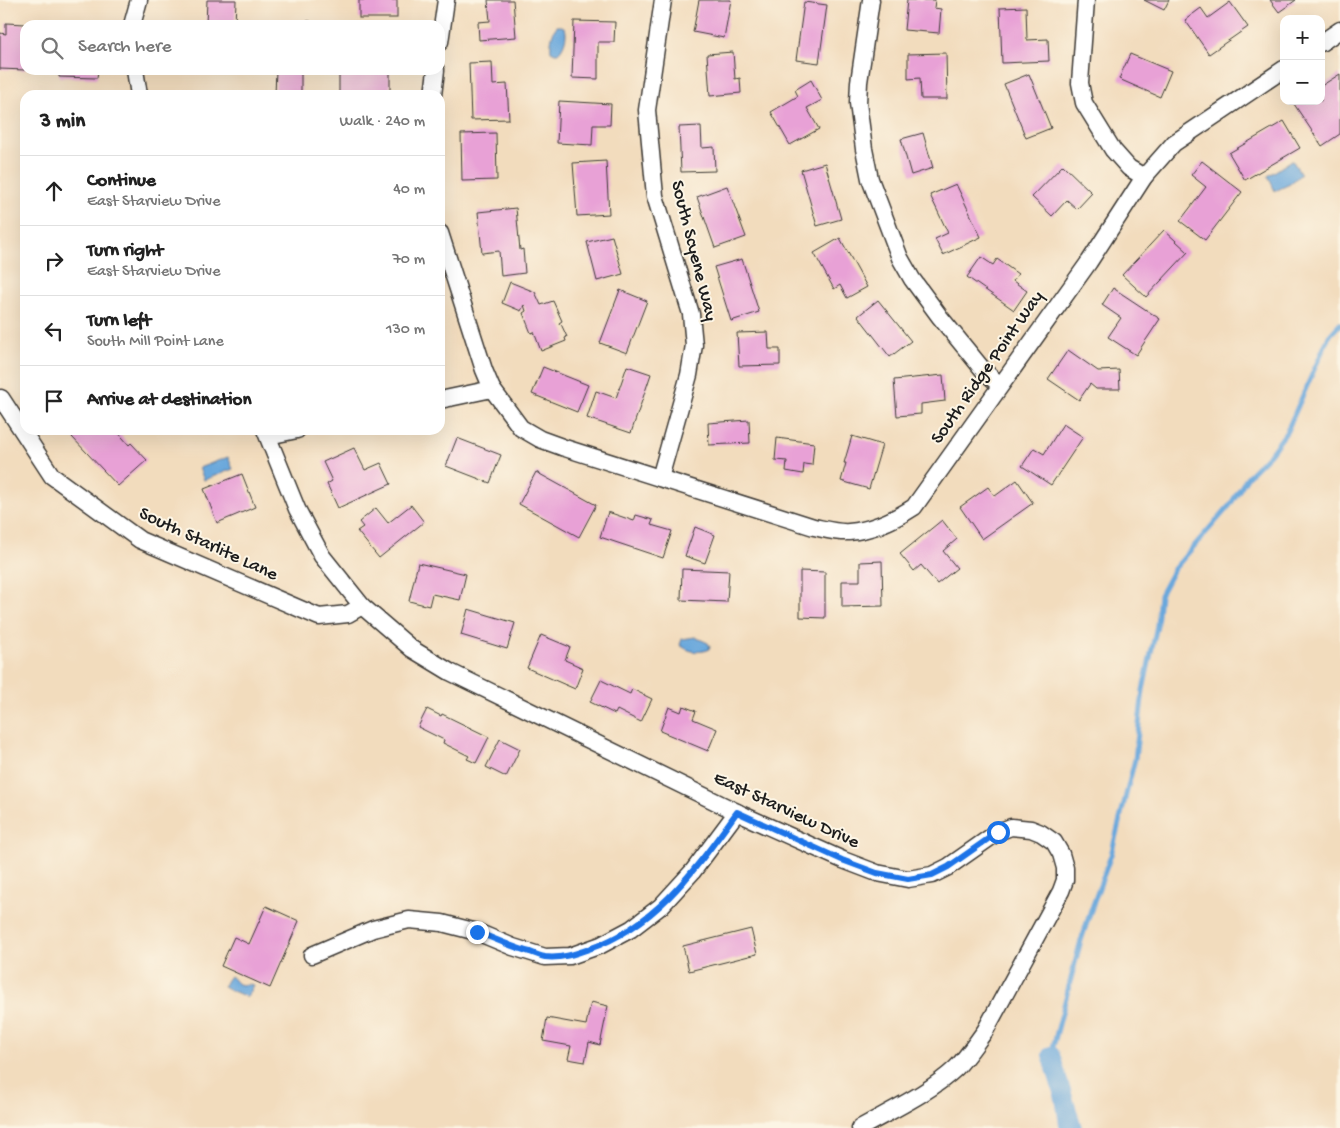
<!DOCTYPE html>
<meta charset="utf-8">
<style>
:root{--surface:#fff;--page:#f2f2f2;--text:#222;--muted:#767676;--line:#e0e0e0}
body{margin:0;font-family:"Gochi Hand",sans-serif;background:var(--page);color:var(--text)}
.controls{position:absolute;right:15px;top:15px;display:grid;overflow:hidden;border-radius:10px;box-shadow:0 5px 20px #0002}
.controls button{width:45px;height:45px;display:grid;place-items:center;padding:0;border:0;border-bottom:1px solid var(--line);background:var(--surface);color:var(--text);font:25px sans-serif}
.stop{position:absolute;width:15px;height:15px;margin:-11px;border:4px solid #1a73e8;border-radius:50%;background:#fff}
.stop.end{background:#1a73e8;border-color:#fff;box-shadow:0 1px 5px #0008}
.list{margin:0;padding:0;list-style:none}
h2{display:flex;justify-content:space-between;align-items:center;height:65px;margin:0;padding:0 20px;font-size:21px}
h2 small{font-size:16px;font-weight:400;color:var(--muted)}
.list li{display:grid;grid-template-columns:32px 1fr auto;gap:15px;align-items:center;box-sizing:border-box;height:70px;padding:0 20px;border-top:1px solid var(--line)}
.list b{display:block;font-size:19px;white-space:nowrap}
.list p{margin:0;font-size:16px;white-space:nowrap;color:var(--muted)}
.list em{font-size:16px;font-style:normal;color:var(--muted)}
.icon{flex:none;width:28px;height:28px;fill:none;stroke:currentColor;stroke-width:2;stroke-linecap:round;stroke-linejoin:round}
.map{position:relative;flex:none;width:1340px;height:1128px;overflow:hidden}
.search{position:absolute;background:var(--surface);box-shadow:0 5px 20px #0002;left:20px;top:20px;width:425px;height:55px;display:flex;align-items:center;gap:12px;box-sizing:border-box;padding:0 18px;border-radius:15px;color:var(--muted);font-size:19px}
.panel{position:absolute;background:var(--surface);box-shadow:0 5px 20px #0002;left:20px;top:90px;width:425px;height:345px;border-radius:15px}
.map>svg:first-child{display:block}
</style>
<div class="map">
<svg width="1340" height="1128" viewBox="0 0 1340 1128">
<rect width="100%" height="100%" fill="#fcf5e5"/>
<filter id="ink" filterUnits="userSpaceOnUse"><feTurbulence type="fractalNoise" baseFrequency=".02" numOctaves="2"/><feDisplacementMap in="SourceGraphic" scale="10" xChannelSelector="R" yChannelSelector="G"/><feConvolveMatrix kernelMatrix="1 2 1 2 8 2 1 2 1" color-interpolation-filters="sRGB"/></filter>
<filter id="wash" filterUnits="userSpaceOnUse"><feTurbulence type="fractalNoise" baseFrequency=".0096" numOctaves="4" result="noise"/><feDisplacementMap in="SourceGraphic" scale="20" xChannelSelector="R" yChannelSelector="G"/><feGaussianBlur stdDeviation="1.12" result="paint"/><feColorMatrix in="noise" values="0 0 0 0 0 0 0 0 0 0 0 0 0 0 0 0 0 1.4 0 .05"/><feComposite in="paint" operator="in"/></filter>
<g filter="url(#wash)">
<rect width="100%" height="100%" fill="#f2dcbd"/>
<!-- water -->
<g fill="#6ba8dc" stroke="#44627c">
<path d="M557,26H562L565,28C568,35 564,48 558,53H555L551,51C550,44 552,31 557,26Z"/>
<polygon points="1292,160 1301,174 1290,184 1275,191 1268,176"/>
<polygon points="228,457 233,469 204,480 199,468"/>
<path d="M695,637L708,643L710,647L708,650C697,653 689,652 680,645L682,639Z"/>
<path d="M230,976C233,978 235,982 238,984C243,986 249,983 253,985L247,997L223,987L227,980Z"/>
</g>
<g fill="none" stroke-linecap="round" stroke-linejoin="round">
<!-- stream -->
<polyline stroke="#6ba8dc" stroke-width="5" points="1062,1128 1051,1055 1080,944 1090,913 1111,855 1135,759 1143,690 1157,625 1160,595 1174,569 1230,505 1248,476 1270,454 1287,431 1329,336 1340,324"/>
<!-- canal -->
<polyline stroke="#6ba8dc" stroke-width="18" points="1051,1055 1073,1128"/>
</g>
<g id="blocks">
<!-- building -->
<g fill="#e8a1d6">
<polygon points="207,0 236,0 235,25 206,25"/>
<rect x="359" y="0" width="38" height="18"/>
<polygon points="488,0 513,0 516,37 479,40 478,22 490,21"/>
<polygon points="699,0 731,0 724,38 693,32"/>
<polygon points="907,0 935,0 934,8 941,9 939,33 904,30"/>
<polygon points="1144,0 1169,0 1164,10"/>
<polygon points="1270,0 1296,0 1279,12"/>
<polygon points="804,2 827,5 819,63 796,60"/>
<polygon points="1230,2 1248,27 1209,54 1185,20 1201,8 1208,18"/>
<polygon points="1026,7 1027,40 1048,39 1049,61 1002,63 1000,8"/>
<rect x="283" y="21" width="27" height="4"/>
<polygon points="574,21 615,22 614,42 598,42 598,79 572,78"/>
<polygon points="6,23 25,24 25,70 0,69 0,33 6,34"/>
<polygon points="733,52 735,79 740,78 741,93 710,96 707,54"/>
<polygon points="946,53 947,99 921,99 920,78 908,79 908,54"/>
<polygon points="1130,54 1171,71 1160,97 1119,79"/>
<polygon points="492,62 493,85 507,84 509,119 471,120 469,63"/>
<polygon points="59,70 98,70 97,78 59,77"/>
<polygon points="276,70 301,71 301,95 275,95"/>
<rect x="339" y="70" width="51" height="25"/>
<polygon points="1029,74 1051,128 1026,138 1004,84"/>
<polygon points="1340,74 1340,134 1322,146 1294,104 1298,101 1321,101 1321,86"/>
<polygon points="811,80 822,100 807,108 819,129 790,145 771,112 798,96 795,90"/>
<polygon points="559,101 611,104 610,125 593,125 592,145 557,143"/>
<polygon points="1284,121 1300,148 1245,180 1229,153"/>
<polygon points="701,126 702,148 714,147 715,171 681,172 679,127"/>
<polygon points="496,133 497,180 462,181 461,134"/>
<polygon points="923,133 933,168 911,175 901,139"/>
<polygon points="606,161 609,214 577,216 573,163"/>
<polygon points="1202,161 1242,192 1205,240 1180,221 1206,187 1191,175"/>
<polygon points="825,163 841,219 817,226 801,170"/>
<polygon points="1063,165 1092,193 1077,209 1067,200 1052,216 1032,197"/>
<polygon points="956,184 981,237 943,255 935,239 948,233 930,195"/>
<polygon points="727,186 746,237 715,248 697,197"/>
<polygon points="516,208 520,250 523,249 525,273 501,276 499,251 482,253 478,212"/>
<polygon points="1164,230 1188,252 1146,297 1122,275"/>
<polygon points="612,236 623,274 597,281 587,242"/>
<polygon points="840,238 867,287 847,298 840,285 834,289 814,253"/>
<polygon points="981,257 993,265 997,259 1018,274 1013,281 1027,291 1014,310 967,277"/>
<polygon points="742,259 759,312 731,321 714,267"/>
<polygon points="510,282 535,292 541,305 553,301 562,321 559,323 560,325 561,324 567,337 565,338 566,341 541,351 534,332 531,333 523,313 526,311 524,305 521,311 502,303"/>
<polygon points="1113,288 1160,319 1136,355 1108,337 1121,318 1102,305"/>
<polygon points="620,290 647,301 627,353 600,343"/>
<polygon points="878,300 911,341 890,357 858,316"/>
<polygon points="768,332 769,349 780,349 780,365 739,366 737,333"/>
<polygon points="1068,350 1098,371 1119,370 1120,389 1096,389 1090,384 1079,400 1048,379"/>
<polygon points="627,366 651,374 631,433 587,418 596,391 616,398"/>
<polygon points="543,367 588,385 577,412 532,394"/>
<polygon points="943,375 945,401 921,404 921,414 897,416 894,380"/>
<polygon points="749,420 750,443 709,445 708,423"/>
<polygon points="1063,424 1083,437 1051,485 1022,466 1034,448 1044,454"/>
<polygon points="79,430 116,430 129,445 131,443 147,460 118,486 72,437"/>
<polygon points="852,436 882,445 869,489 841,481 846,463 844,463"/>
<polygon points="457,438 501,455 490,483 446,466"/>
<polygon points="777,438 814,443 812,465 804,464 803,474 786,471 787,461 775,460"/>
<polygon points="354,448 365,470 381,463 391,484 338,508 327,484 332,481 323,462"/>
<polygon points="536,472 596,505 579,537 519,504"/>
<polygon points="242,474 255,507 217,523 204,489"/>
<polygon points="1017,480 1033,503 982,539 960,507 988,487 995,496"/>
<polygon points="411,505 424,522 379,558 357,531 363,527 359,522 376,508 388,523"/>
<polygon points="608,512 634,521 636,515 653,520 651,525 672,531 663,558 600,537"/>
<polygon points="942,520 957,539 943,551 957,568 937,584 921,565 914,571 900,554"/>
<polygon points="695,527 715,535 705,563 685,556"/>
<polygon points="882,561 883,606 842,607 842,581 860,581 860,562"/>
<polygon points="418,563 466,574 460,600 432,594 429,606 409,601"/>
<polygon points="682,569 729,571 727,602 681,600"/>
<polygon points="800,571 825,572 825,618 800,617"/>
<polygon points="468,609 515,623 507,649 461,635"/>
<polygon points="541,635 570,647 565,660 583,668 575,689 527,668"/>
<polygon points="601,680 630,694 632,689 652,699 641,722 617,710 615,714 590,702"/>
<polygon points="683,706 696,711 693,719 717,729 708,751 660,731 669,707 681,712"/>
<polygon points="427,709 441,716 442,714 489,737 476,763 467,759 469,756 443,743 444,740 418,727"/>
<polygon points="500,739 520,749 506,777 486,767"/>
<polygon points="266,906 299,921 270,988 221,966 234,937 249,944"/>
<polygon points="751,929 757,954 689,971 683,946"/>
<polygon points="591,1002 608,1006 600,1045 589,1042 585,1062 568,1059 571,1046 543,1041 547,1018 586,1025"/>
</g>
</g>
</g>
<g filter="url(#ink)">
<use href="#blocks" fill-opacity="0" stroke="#3c3934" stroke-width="1"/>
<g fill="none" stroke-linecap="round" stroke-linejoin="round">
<!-- street casing -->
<g stroke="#3c3934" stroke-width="19">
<g id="street">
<polyline points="871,0 859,82 858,103 864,149 870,179 900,258 912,279 940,317 984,371 1000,385"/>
<polyline points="1086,0 1080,83 1084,103 1113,150 1129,168 1144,177"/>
<polyline points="132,25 139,0"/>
<polyline points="440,42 446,0"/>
<polyline points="1321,43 1340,30"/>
<polyline points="135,70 139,95"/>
<polyline points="433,95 436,70"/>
<path d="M440,233L484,370L492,389L521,428L540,439L562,447L814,527C824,529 838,533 849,532C873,530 894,520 914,507L1089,262L1144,177L1174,143L1284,69"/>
<polyline points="1,398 52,476 140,540 319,617 348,614 362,606"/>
<polyline points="440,400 492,389"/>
<path d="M265,430L297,509L322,556L362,606L412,649L450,672L745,816L843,860L877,873L908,879L932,875L948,867L998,832L1011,827L1031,829L1041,833L1054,842L1061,854L1065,868V880L1061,891L985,1031C976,1043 967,1057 956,1068C931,1092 890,1111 860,1128"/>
<polyline points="268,436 297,430"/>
<polyline points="660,478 689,375 694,345 691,314 655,196 647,110 663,0"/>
<polyline points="312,955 373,929 409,920 442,923 477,932 513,947 545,957 570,956 601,945 631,929 661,906 693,871 737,812"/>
</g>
</g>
<!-- street -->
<use href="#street" stroke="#fff" stroke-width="16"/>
</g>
</g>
<g fill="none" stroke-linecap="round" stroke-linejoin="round" filter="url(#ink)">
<!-- route -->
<path stroke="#1a73e8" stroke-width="6" d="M477,932C495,939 512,947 530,952C535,954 540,956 545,957C560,959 575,954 589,949C658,925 696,868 737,812L842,860L877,873L908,879L932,875L948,867L998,832"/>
</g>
<g text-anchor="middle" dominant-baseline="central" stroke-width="4" stroke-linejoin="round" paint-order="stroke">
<!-- street labels -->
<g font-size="19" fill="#1c1c1c" stroke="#fcf5e5">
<text transform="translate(693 251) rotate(76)">South Scyene Way</text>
<text transform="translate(988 368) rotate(-55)">South Ridge Point Way</text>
<text transform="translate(208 545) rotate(25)">South Starlite Lane</text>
<text transform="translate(786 811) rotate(25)">East Starview Drive</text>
</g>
</g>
</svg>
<div class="controls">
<button>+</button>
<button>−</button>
</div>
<div class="stop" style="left:998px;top:832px"></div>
<div class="stop end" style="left:477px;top:932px"></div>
<div class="search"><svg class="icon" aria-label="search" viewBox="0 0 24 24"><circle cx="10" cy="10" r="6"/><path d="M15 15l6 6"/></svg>Search here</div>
<section class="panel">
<h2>3 min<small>Walk · 240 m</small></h2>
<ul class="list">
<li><svg class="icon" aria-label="ahead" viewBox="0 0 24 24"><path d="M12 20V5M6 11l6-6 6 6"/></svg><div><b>Continue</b><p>East Starview Drive</p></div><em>40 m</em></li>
<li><svg class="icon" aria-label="right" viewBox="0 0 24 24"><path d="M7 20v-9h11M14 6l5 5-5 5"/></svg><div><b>Turn right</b><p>East Starview Drive</p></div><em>70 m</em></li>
<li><svg class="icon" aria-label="left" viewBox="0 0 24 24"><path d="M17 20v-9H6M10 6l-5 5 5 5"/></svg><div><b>Turn left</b><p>South Mill Point Lane</p></div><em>130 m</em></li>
<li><svg class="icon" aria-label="arrive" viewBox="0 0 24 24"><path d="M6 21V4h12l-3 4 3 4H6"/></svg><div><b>Arrive at destination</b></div></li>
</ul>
</section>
</div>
